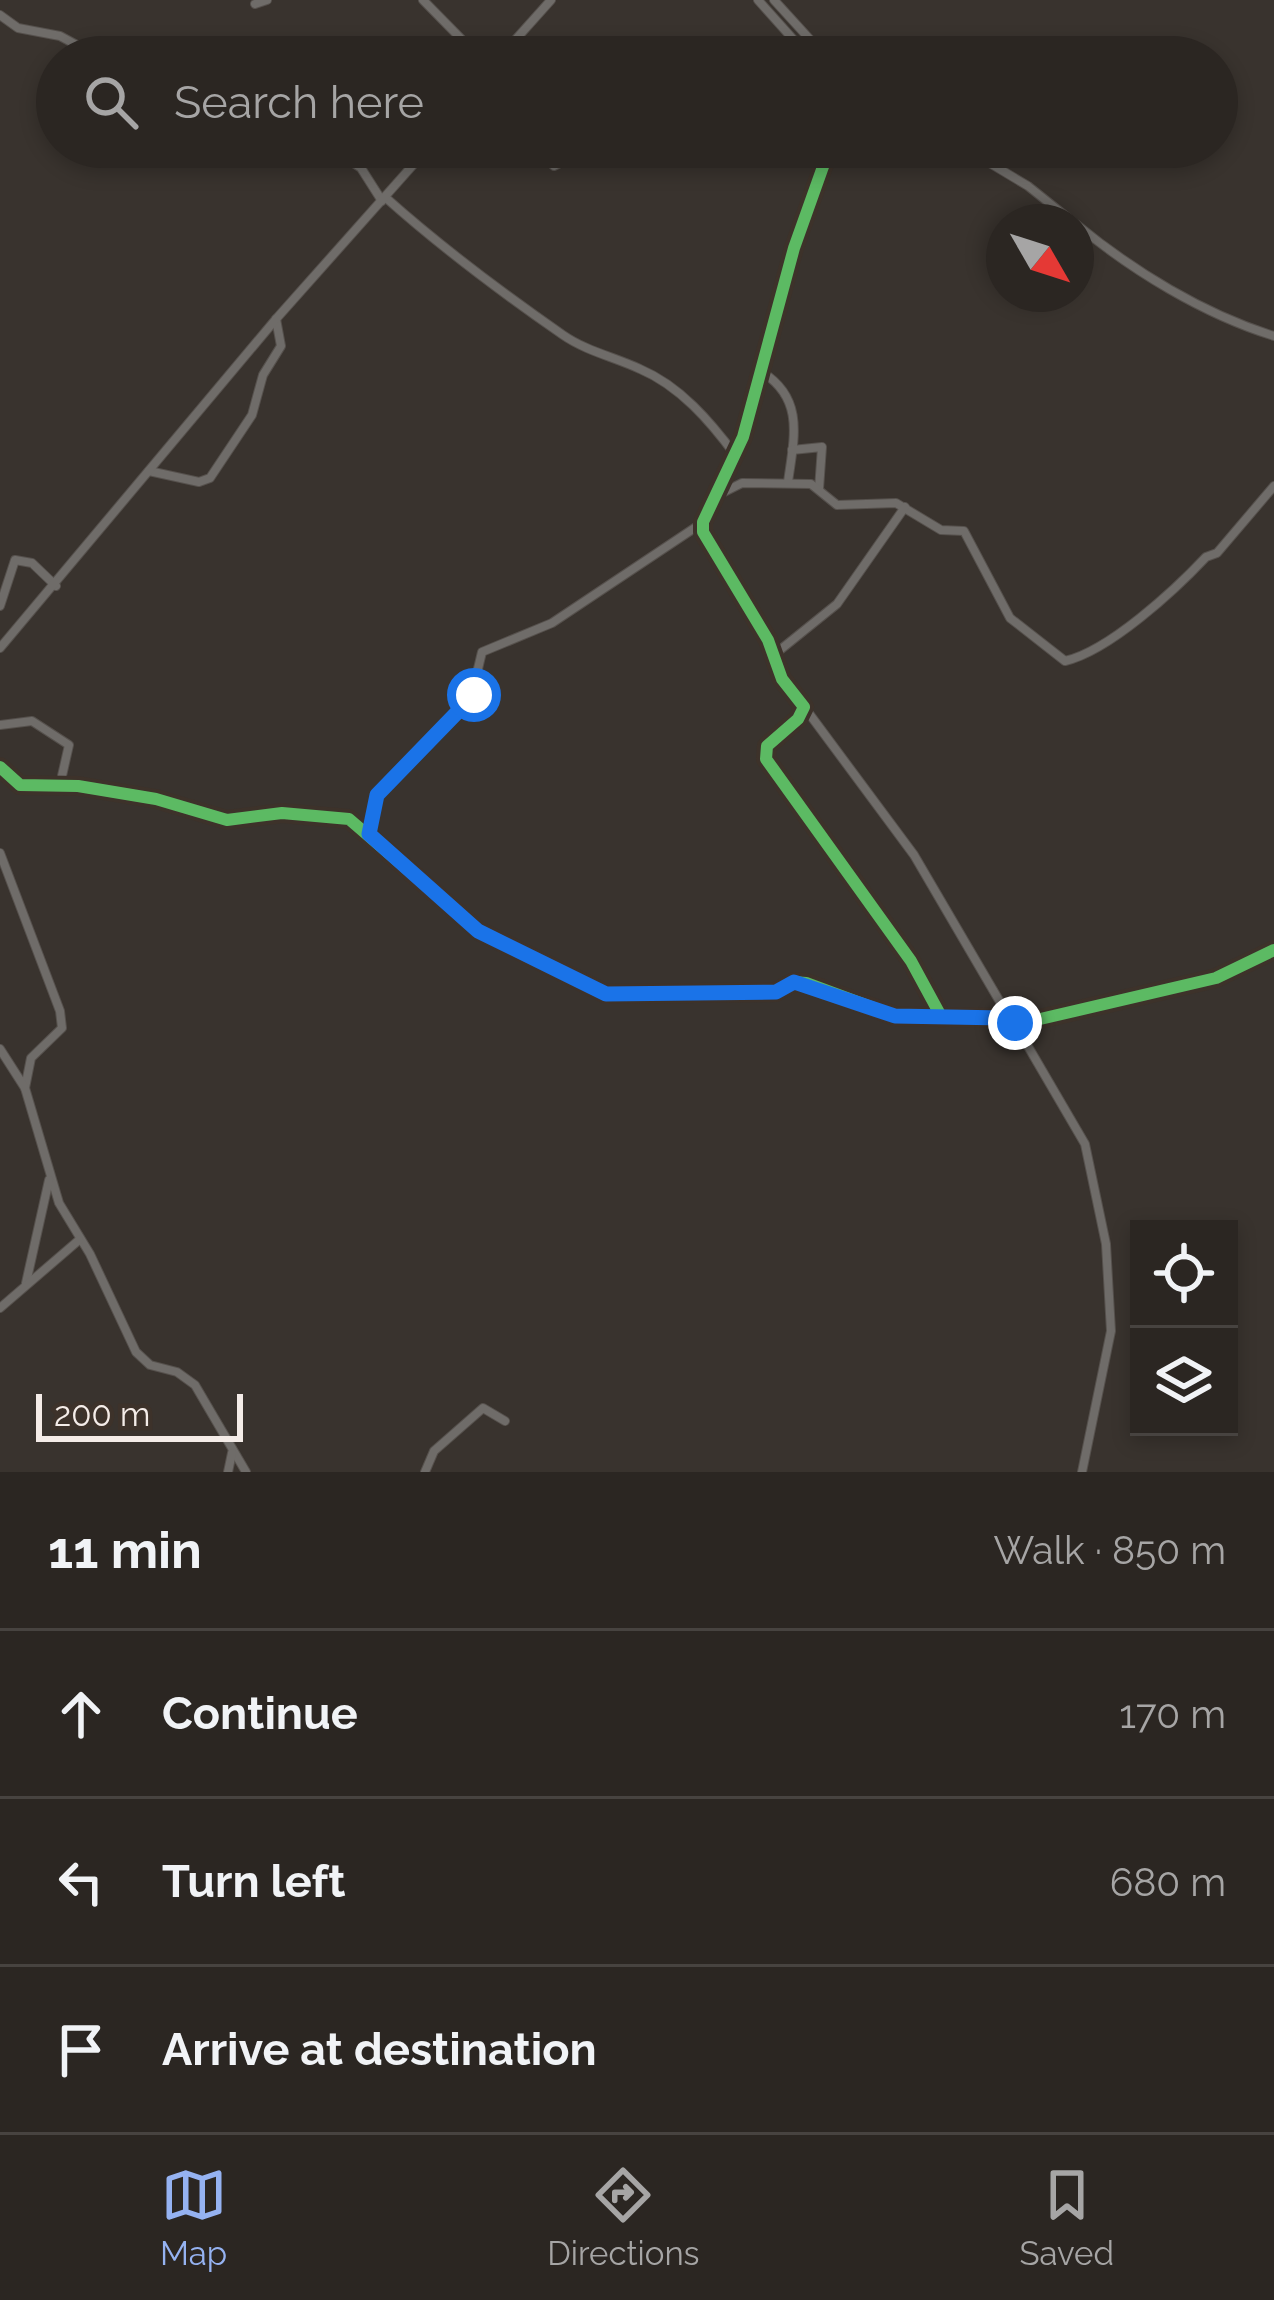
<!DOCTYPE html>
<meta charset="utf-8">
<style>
:root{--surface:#2b2622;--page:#37322f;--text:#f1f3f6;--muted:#a6a5a5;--line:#474340;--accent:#95b2f1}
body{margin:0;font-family:Raleway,sans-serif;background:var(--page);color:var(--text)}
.controls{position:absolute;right:36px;bottom:36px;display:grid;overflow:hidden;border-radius:0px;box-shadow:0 6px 18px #0003}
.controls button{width:108px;height:108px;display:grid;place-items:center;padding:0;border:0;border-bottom:3px solid var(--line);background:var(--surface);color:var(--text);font:60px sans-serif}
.compass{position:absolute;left:986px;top:204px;width:108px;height:108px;border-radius:50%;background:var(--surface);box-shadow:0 6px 18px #0003;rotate:129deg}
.scale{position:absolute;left:36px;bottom:30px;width:207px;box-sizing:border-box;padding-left:12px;border:6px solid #f4ece8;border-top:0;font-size:33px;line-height:42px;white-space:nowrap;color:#f4ece8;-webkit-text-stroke:9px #3d322a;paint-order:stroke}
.stop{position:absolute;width:36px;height:36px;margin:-27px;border:9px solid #1a73e8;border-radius:50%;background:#fff}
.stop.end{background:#1a73e8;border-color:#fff;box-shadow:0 3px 12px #0008}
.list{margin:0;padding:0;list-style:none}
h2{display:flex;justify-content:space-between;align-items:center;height:156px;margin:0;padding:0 48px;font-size:51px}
h2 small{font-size:39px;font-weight:400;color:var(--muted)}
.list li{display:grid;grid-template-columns:78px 1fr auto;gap:36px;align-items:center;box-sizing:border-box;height:168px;padding:0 48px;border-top:3px solid var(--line)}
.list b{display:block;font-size:45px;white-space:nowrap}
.list em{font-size:39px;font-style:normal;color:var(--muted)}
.icon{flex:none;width:66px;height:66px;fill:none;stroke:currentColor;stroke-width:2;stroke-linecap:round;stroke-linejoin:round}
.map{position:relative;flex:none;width:1274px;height:1472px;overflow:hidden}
.search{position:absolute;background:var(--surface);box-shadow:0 6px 18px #0003;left:36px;right:36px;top:36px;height:132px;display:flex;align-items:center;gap:30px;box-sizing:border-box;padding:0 42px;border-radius:66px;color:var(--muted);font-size:45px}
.sheet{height:660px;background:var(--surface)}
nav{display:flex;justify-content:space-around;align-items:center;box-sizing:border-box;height:168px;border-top:3px solid var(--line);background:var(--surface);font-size:33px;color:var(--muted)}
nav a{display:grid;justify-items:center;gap:6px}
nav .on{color:var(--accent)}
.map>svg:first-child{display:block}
</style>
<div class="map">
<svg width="1274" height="1472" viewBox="0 0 1274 1472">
<rect width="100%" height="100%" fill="#39332e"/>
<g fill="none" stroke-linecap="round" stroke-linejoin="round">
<!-- minor casing -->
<g stroke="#56514d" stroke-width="10">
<g id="minor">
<polyline points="423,0 479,57"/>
<polyline points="758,0 809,57"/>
<polyline points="774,0 826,57"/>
<polyline points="255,4 267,0"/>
<polyline points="0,15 18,28 60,36 99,57"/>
<polyline points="500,57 551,0"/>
<polyline points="330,147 361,168 382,201"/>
<polyline points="535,147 554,166 583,151"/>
<polyline points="830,147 794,248 743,437 703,522 703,532 768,640 782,679 804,707 798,719 767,746 766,759 911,961 942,1018"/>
<polyline points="963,147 1028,186 1073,222"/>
<path d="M385,197C441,247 501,292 563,335C586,351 614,357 640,369C680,386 710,421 736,456"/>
<path d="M1076,224C1133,271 1203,314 1274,336"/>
<path d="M762,372C805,399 794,438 788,482"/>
<polyline points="792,450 822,447 819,489"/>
<polyline points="149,471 199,482 210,478 252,415 263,375 281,346 276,319"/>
<path d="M720,494L742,483L811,484L837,505L896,503L941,530L964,531L1010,618L1065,661C1109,651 1175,590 1206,557L1217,553L1274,486"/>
<polyline points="0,606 15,560 32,563 56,586"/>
<polyline points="0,648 276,319 429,147"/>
<polyline points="775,654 837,604 905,507"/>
<polyline points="805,708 914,855 1010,1019"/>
<polyline points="0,725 32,721 69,745 59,789"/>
<polyline points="0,767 20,785 78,786 156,799 227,820 282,813 349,819 479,931 606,994 776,992 794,982 806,983 895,1016 1004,1018 1023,1023 1216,978 1274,950"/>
<polyline points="369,834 377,795 470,702 482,652 552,623 702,523"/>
<polyline points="0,853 60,1011 62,1028 31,1058 25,1088"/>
<polyline points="1015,1024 1085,1144 1106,1244 1111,1331 1082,1472"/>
<polyline points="0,1049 25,1088 59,1203 90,1254 136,1352 150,1365 177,1372 195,1385 246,1472"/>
<polyline points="26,1283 49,1180"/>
<polyline points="0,1308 79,1240"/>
<polyline points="228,1472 232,1453"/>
<polyline points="425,1472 434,1451 483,1408 505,1421"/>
</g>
</g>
<!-- minor -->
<use href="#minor" stroke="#6f6c69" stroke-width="8"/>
<!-- cycleway casing -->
<g stroke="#3d322a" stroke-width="20">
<g id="cycleway">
<polyline points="830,147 794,248 743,437 703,522 703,532 768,640 782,679 804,707 798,719 767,746 766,759 911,961 942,1018"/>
<polyline points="0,767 20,785 78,786 156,799 227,820 282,813 349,819 479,931 606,994 776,992 794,982 806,983 895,1016 1004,1018 1023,1023 1216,978 1274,950"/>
</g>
</g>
<!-- cycleway -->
<use href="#cycleway" stroke="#5cba63" stroke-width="12"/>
</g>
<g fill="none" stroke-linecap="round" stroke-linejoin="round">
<!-- route -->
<polyline stroke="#1a73e8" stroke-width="15" points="474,695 377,795 369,834 478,931 606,994 776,992 794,982 895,1016 1004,1018 1015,1023"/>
</g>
</svg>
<div class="controls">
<button><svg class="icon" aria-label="locate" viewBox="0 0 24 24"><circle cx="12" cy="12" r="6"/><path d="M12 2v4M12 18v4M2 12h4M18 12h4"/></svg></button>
<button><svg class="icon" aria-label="layers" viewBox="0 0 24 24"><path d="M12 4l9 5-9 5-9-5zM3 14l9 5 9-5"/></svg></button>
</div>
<svg class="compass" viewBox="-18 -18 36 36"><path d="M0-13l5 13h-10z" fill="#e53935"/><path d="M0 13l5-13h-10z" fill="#a6a5a5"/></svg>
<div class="scale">200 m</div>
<div class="stop" style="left:474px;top:695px"></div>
<div class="stop end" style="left:1015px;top:1023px"></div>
<div class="search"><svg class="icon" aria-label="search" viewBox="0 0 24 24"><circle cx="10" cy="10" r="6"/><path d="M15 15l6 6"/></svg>Search here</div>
</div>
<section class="sheet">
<h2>11 min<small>Walk · 850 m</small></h2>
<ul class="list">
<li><svg class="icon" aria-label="ahead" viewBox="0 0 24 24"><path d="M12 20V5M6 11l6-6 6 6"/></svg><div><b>Continue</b></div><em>170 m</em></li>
<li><svg class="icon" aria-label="left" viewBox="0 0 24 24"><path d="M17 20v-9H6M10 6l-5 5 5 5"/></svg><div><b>Turn left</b></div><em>680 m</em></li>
<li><svg class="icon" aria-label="arrive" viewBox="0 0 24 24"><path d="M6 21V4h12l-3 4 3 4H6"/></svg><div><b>Arrive at destination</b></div></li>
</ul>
</section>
<nav>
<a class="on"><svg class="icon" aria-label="map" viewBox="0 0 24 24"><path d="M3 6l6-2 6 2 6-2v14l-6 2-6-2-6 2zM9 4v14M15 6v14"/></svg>Map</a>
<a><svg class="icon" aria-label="directions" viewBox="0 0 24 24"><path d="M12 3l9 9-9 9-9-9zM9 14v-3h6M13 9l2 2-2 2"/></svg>Directions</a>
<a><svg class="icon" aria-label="saved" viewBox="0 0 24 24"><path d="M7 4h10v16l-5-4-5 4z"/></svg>Saved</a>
</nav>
